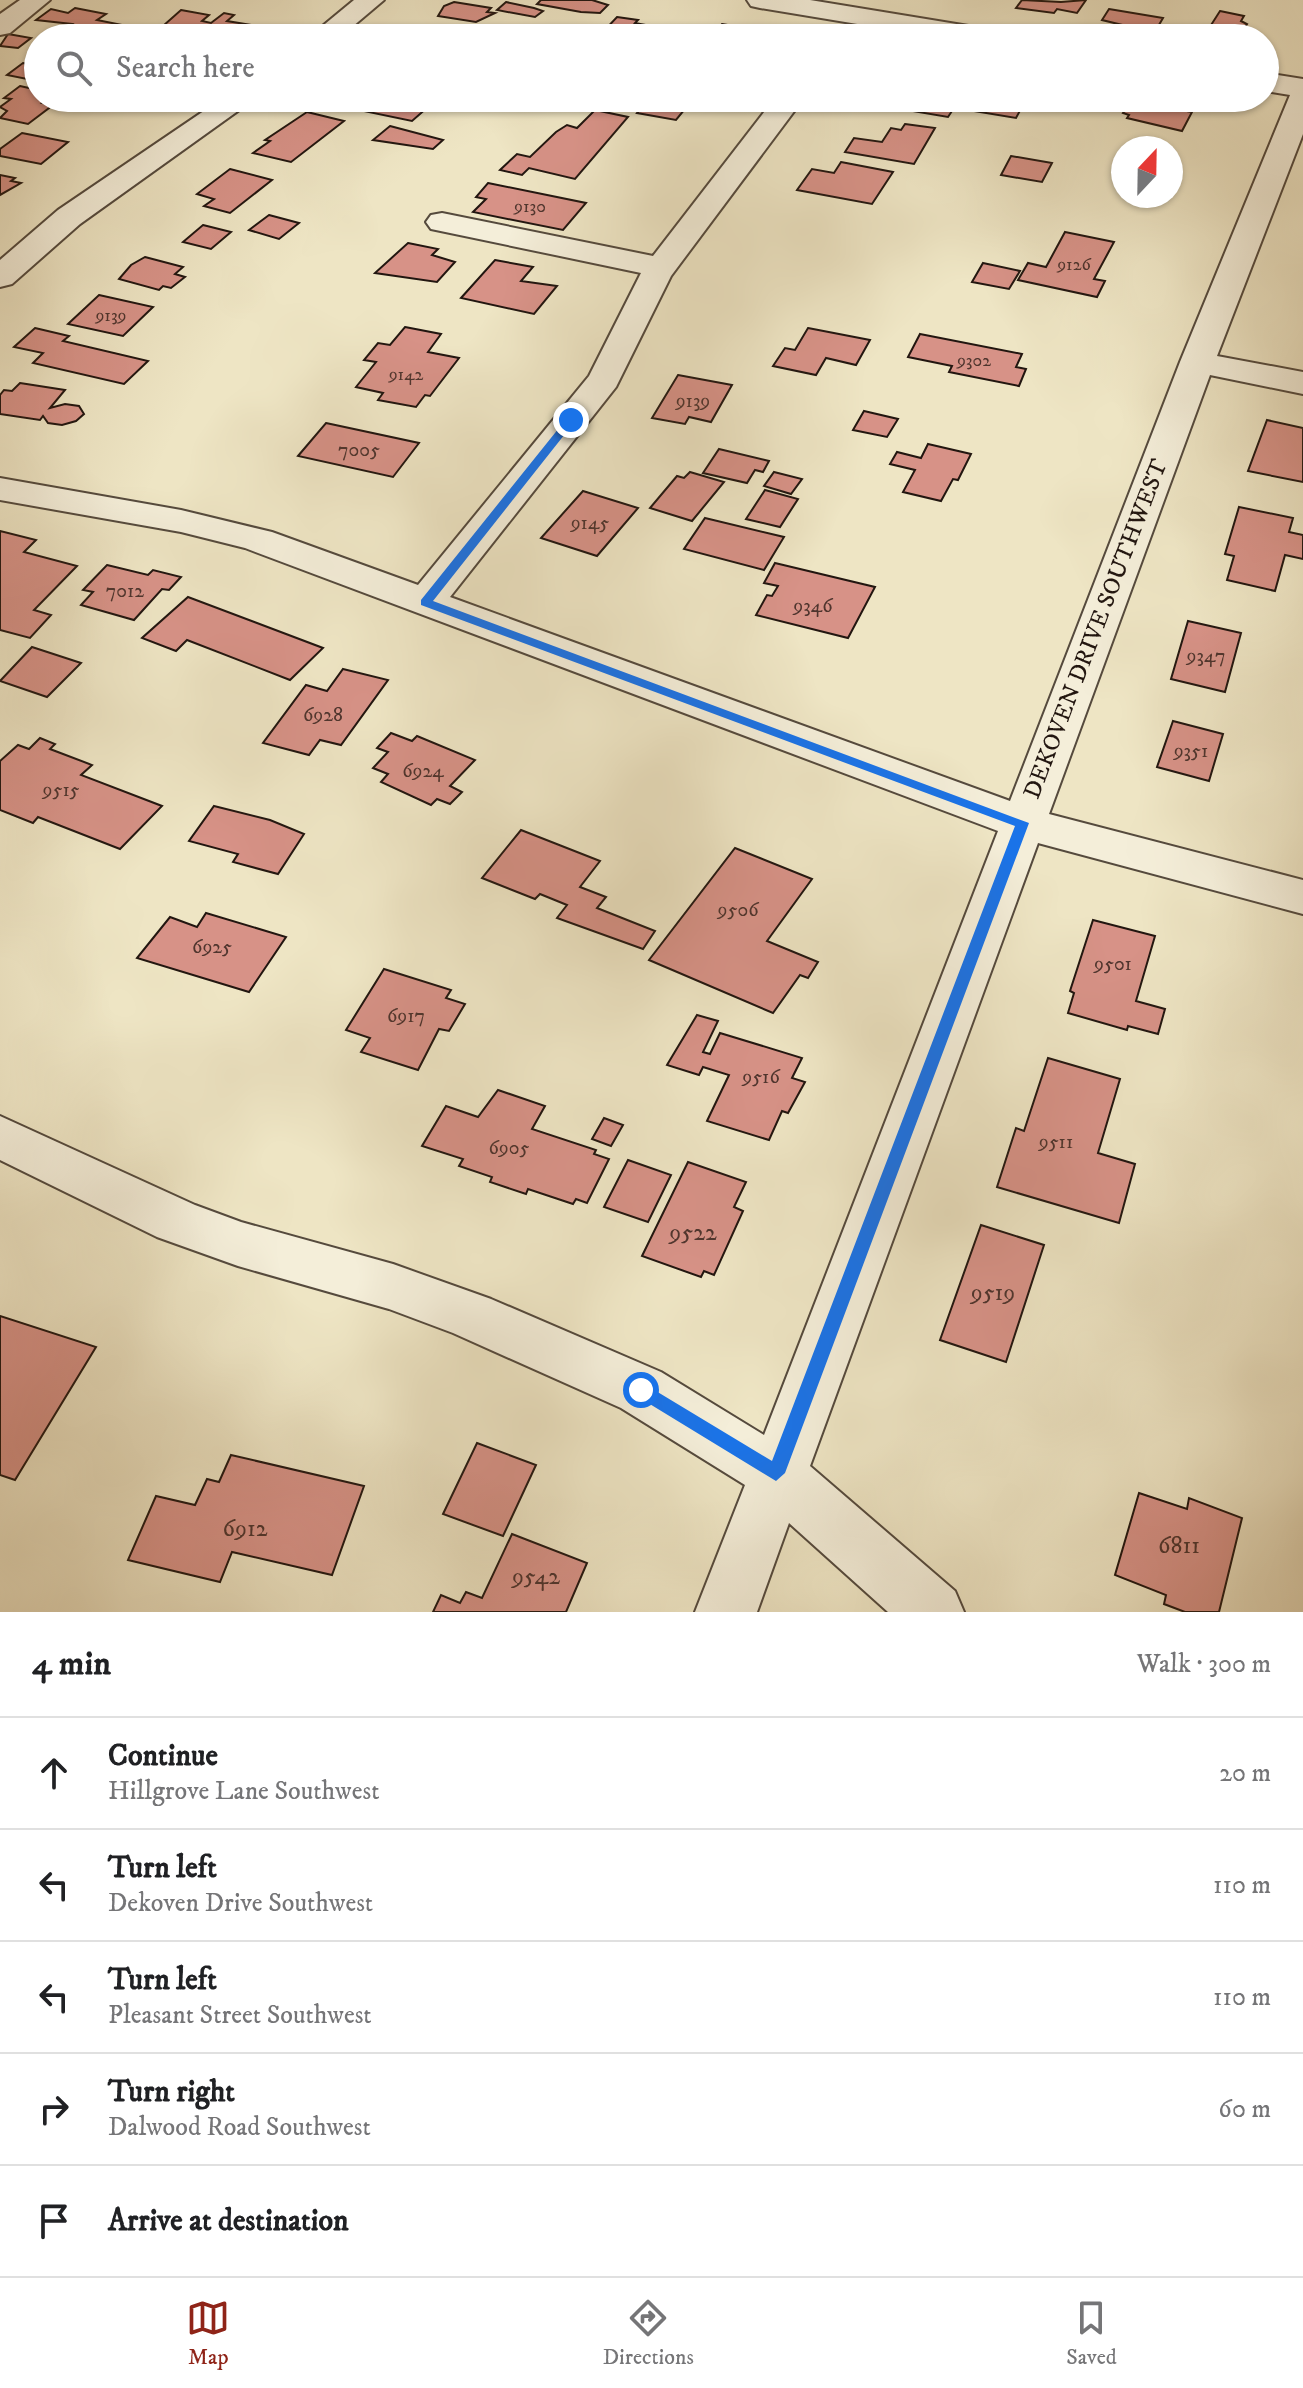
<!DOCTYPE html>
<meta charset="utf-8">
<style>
:root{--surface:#fff;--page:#f6f6f6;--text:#202124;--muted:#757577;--line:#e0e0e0;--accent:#8f2418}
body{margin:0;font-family:"IM FELL DW Pica",serif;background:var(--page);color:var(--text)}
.compass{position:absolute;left:1111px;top:136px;width:72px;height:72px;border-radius:50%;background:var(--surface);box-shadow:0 2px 6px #0004;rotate:22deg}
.stop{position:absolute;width:24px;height:24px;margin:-18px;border:6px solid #1a73e8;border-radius:50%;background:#fff}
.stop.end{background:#1a73e8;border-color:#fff;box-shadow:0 2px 8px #0008}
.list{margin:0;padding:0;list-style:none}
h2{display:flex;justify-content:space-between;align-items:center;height:104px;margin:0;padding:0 32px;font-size:34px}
h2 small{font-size:26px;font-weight:400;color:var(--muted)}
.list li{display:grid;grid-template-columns:52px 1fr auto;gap:24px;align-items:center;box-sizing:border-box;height:112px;padding:0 32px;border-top:2px solid var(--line)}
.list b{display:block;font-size:30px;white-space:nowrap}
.list p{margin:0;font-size:26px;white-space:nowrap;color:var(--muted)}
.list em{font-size:26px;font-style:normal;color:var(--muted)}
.icon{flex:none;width:44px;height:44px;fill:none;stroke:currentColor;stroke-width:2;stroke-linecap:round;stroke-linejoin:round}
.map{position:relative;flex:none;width:1303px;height:1612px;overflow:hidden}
.search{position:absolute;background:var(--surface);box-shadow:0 2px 6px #0004;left:24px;right:24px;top:24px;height:88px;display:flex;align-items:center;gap:20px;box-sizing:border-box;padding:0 28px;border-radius:44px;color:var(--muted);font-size:30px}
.sheet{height:664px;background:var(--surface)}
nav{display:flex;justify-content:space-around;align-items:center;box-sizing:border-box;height:112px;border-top:2px solid var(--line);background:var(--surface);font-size:22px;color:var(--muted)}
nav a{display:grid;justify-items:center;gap:4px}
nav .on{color:var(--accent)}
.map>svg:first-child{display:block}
</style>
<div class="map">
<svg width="1303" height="1612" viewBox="0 0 1303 1612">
<rect width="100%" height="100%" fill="#eee5c4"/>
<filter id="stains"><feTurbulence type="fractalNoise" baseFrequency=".0025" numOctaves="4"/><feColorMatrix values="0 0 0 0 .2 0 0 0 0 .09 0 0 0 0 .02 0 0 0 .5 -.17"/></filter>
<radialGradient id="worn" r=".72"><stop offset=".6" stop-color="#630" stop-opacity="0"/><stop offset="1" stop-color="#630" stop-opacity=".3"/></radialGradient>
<!-- building -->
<g fill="#d79287" stroke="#221610" stroke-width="2">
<polygon points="541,0 592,0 608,5 600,13 581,12 537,4"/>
<polygon points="1022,0 1061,2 1086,0 1077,13 1057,9 1054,13 1016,8"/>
<polygon points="454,2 491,8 487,12 495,13 476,22 438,16 444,6"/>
<polygon points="506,2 534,8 543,11 535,17 497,10"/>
<polygon points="75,8 106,14 97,20 127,26 118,32 128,34 112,38 65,29 72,24 36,20 51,9 68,13"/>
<polygon points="1109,9 1163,18 1156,30 1139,29 1102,20"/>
<polygon points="181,10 209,15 202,21 211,23 224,13 234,15 227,21 258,26 244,38 173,38 154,34"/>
<polygon points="1220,11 1244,16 1241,21 1247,24 1237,38 1204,36"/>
<polygon points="617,17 638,20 635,23 656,27 646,38 601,34"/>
<polygon points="722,24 756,30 749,38 709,38"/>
<polygon points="8,34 31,38 18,48 0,46"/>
<polygon points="23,63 38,67 38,75 32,80 7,75"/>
<polygon points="20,86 38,90 38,98 48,98 42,103 53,105 28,124 0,118 7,111 0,107 11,99 4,98"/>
<polygon points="366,98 429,98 421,105 428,107 412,121 354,109"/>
<polygon points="610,98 694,98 676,120 637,113 643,106 608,100"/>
<polygon points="894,98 945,98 942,102 956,105 948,117 889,107"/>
<polygon points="982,98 1023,105 1016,118 974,111"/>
<polygon points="1140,98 1183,106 1181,110 1192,112 1182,131 1127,118 1129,115 1123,113 1129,104 1135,105"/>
<polygon points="595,110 628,117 575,179 529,168 522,175 500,170 517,154 530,157 556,132 567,125 577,128"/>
<polygon points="307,112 344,121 291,162 253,153 270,141 265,140"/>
<polygon points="905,124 935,128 914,164 845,152 854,138 882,142 891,128 901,130"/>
<polygon points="390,126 443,140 433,149 373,140"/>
<polygon points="22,133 68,142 41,164 0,156 0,149"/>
<polygon points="1011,156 1052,163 1042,182 1001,175"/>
<polygon points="841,162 893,172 872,204 797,190 812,169 834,173"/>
<polygon points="230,169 272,180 230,213 204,206 214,199 197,194"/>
<polygon points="0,175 15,178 11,181 21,183 0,195"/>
<polygon points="488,183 586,203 563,230 473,212 486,199 476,197"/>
<polygon points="269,215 299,223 279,239 249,230"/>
<polygon points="203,225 231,232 211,249 183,242"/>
<polygon points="1065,232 1114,242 1094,279 1105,281 1097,297 1018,280 1028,263 1046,267"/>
<polygon points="408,243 438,249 432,255 455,262 437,282 375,273"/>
<polygon points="145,257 183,267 175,274 185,277 171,288 163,286 159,290 119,279 131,265"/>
<polygon points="495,260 533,267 521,281 557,286 534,314 461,298"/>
<polygon points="983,263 1020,271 1009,289 972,282"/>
<polygon points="99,295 153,307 123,336 68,324"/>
<polygon points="405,327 441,334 428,352 459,358 430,396 425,395 416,407 378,400 383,393 356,387 376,362 364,360 378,343 390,345"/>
<polygon points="35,328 69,336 63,341 148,361 124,384 33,363 43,353 14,347"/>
<polygon points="808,328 870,340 856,365 826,358 816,375 773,366 785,348 795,350"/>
<polygon points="920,334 1022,354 1016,367 1026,369 1019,386 949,372 952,366 908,357"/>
<polygon points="678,375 732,385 711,422 689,417 685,424 652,418"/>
<polygon points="20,383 65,390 50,408 65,404 79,406 84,414 76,421 62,425 48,423 43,416 40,420 0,414 0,395 4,390 12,391"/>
<polygon points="864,411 898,419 887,437 853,430"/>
<polygon points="1267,420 1303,428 1303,482 1248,471"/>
<polygon points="326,423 419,443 393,477 298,456"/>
<polygon points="928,444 971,454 958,480 953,479 941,501 903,492 915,470 890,464 897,452 921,458"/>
<polygon points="719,449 769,461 763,472 755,470 747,483 703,473"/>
<polygon points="690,472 724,482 692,521 650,508 677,476 684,478"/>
<polygon points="774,472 802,479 791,494 764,486"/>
<polygon points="765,490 798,499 780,527 746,519"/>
<polygon points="583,491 638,508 597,556 541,538"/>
<polygon points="1239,507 1293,518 1289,532 1303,535 1303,559 1285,555 1275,591 1227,580 1234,556 1225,554"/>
<polygon points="705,518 784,537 764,570 684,549"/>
<polygon points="0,531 36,540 24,552 77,566 34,610 51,615 30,638 0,630"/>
<polygon points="775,563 875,587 848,638 756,615 767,595 772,596 778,586 764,583"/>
<polygon points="107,565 148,575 153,570 181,577 169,590 162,589 134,620 81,605 93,592 83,590"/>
<polygon points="188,597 323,648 290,680 187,640 176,651 142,638"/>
<polygon points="1188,621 1241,633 1225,692 1171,679"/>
<polygon points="32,647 81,663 47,697 0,681"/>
<polygon points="343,669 388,680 341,745 320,740 309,755 263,743 306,685 327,691"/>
<polygon points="1173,721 1223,734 1209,781 1157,767"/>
<polygon points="391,733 412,741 417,736 475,760 450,786 462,792 450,804 437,799 431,805 381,782 388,774 373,768 388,752 377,748"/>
<polygon points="40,738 55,744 50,749 92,765 81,775 162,806 120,849 38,817 33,823 0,810 0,761 18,745 29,749"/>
<polygon points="214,806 270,820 304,834 278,874 233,862 238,854 189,841"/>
<polygon points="521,830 600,861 580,887 606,897 597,908 655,931 643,949 557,918 567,905 540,894 535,899 482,878"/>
<polygon points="735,848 812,879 767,941 818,962 808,978 800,975 773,1013 649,960"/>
<polygon points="206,913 286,937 249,992 137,958 170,917 197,927"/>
<polygon points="1093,920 1155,936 1136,1001 1165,1009 1158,1034 1128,1026 1127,1030 1068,1013 1074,993 1070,991"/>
<polygon points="384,969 451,990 446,998 465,1004 449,1031 439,1029 418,1070 361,1052 370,1038 346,1030"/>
<polygon points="697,1015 718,1021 703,1052 710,1054 720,1033 802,1058 792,1078 805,1082 788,1113 782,1111 769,1140 707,1121 729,1075 703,1067 699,1075 667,1065"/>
<polygon points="1048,1058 1120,1079 1098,1153 1135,1164 1119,1223 997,1187 1016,1128 1024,1131"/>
<polygon points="498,1090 545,1106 532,1129 596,1150 594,1154 609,1159 587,1203 576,1199 573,1204 528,1189 526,1194 490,1182 492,1177 459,1166 463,1159 422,1146 446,1106 478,1117"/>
<polygon points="604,1118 623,1125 611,1146 592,1139"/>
<polygon points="628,1160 671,1175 648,1222 604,1207"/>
<polygon points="688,1162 746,1182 734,1207 743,1211 714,1275 704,1271 701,1277 642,1256"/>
<polygon points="981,1225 1044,1245 1006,1362 940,1340"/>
<polygon points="0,1316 96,1347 15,1480 0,1475"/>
<polygon points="477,1443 536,1465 503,1536 443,1514"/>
<polygon points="231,1455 364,1486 332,1575 232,1552 220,1582 128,1560 156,1496 195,1505 207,1479 219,1482"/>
<polygon points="1139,1493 1187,1509 1189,1498 1242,1518 1219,1612 1185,1612 1164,1604 1166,1595 1115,1575"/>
<polygon points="512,1534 587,1563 566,1612 433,1612 441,1595 460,1603 466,1592 482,1598"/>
</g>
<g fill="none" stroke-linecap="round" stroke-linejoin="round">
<!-- minor casing -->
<g stroke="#554a3d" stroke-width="4">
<g id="minor">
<polygon points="20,0 50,0 10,33 0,35 0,14"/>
<polygon points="354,0 384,0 339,38 308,38"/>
<polygon points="747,0 810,0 993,30 1003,32 1007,38 942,38 760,8 751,6"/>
<polygon points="1265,73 1303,79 1303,134 1217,356 1303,372 1303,394 1210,375 1049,814 1303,880 1303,914 1038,843 810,1466 955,1591 964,1612 888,1612 789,1523 757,1612 695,1612 745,1485 621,1408 453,1333 389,1309 238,1266 157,1237 0,1160 0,1116 195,1205 241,1222 393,1264 491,1299 661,1372 764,1435 998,831 245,548 181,532 0,500 0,478 181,510 272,532 418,585 589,376 641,273 431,229 426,222 431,215 442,213 653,256 775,98 804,98 671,276 616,387 450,597 1010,801 1180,362 1290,95 1265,91"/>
<polygon points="223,98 256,98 80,224 12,284 0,287 0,260 58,210"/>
</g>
</g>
<!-- minor -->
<use href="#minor" fill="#f4eed9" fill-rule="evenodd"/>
</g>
<!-- route -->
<polygon fill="#1a73e8" points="567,418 576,420 433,601 1029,823 785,1473 776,1481 635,1395 632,1390 641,1382 646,1385 772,1461 1015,826 421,605 421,600"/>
<g text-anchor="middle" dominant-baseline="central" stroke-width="8" stroke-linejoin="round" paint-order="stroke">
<!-- far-number labels -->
<g font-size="18" fill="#4f352e">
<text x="530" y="207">9130</text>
<text x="1074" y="265">9126</text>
<text x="111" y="316">9139</text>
<text x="974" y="361">9302</text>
<text x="406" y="375">9142</text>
</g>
<!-- number labels -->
<g font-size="20" fill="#4f352e">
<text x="693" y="401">9139</text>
<text x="359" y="450">7005</text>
<text x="590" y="523">9145</text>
<text x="125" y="591">7012</text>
<text x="813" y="606">9346</text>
<text x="1206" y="656">9347</text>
<text x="323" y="715">6928</text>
<text x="1191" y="751">9351</text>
<text x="423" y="771">6924</text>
<text x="61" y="790">9515</text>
<text x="738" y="910">9506</text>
<text x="212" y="947">6925</text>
<text x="1113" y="964">9501</text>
<text x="406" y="1016">6917</text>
<text x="761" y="1077">9516</text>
<text x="1056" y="1142">9511</text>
<text x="509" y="1148">6905</text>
</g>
<!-- street labels -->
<g font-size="24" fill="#221610" stroke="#f4eed9">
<text transform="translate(1096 629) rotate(-69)">DEKOVEN DRIVE SOUTHWEST</text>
</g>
<!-- near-number labels -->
<g font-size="24" fill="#4f352e">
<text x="693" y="1233">9522</text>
<text x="993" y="1293">9519</text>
<text x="245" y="1529">6912</text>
<text x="1179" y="1546">6811</text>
<text x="536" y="1577">9542</text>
</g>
</g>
<rect width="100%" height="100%" filter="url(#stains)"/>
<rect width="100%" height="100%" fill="url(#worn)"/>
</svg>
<svg class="compass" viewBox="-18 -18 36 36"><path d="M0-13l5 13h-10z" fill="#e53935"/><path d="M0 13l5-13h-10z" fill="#757577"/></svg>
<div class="stop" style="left:641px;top:1390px"></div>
<div class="stop end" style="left:571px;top:420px"></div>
<div class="search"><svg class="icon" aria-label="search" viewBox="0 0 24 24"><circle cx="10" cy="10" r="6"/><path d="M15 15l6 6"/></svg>Search here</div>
</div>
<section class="sheet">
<h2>4 min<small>Walk · 300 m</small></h2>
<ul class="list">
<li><svg class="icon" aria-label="ahead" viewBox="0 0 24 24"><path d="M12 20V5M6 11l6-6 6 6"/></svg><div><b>Continue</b><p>Hillgrove Lane Southwest</p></div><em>20 m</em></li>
<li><svg class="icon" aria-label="left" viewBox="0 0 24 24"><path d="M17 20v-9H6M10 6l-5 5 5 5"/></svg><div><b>Turn left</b><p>Dekoven Drive Southwest</p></div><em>110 m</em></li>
<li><svg class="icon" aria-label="left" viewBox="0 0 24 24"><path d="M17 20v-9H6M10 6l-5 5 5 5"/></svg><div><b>Turn left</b><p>Pleasant Street Southwest</p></div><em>110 m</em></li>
<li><svg class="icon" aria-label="right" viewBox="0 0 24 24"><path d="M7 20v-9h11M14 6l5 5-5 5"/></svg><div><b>Turn right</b><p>Dalwood Road Southwest</p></div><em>60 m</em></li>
<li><svg class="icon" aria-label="arrive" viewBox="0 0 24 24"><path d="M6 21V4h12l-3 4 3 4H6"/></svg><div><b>Arrive at destination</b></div></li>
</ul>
</section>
<nav>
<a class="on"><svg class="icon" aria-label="map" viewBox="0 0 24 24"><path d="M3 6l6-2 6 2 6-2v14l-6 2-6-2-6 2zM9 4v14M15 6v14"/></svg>Map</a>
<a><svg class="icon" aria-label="directions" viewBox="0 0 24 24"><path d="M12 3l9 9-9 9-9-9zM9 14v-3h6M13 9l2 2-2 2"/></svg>Directions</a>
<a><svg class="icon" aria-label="saved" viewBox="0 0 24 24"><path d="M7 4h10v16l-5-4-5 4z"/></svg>Saved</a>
</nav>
